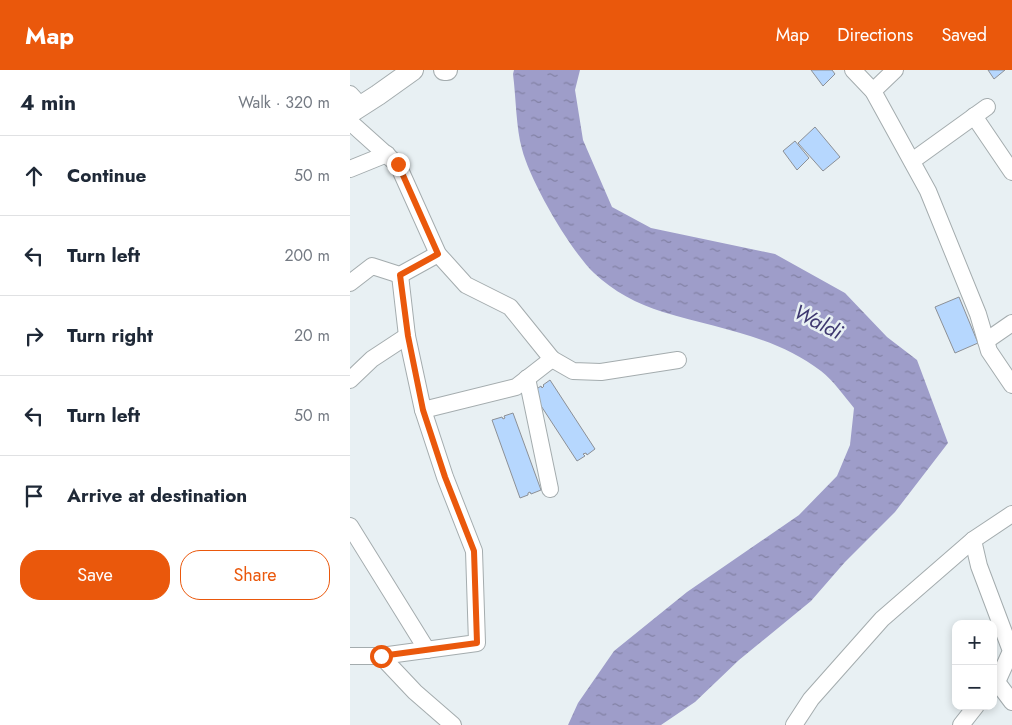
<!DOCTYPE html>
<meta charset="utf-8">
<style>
:root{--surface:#fff;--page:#f2f2f3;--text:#1f2937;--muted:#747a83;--line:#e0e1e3;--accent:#ea580c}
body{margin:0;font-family:Jost,sans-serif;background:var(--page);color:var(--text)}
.controls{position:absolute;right:15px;bottom:15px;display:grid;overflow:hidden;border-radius:10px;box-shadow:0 2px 8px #0003}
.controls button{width:45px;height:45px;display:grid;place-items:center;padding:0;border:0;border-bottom:1px solid var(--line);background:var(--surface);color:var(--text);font:25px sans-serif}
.stop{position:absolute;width:15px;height:15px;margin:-11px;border:4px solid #ea580c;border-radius:50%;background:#fff}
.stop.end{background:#ea580c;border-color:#fff;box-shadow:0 1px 5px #0008}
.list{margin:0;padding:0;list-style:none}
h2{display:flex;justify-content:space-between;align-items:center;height:65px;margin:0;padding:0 20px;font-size:21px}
h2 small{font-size:16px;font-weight:400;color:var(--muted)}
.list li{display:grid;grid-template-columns:32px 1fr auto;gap:15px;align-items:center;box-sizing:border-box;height:80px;padding:0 20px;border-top:1px solid var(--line)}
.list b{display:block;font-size:19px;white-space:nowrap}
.list em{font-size:16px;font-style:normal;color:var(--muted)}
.actions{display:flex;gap:10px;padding:15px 20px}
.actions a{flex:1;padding:11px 0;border:1px solid var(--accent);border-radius:20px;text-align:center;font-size:18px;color:var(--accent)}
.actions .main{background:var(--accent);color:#fff}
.icon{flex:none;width:28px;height:28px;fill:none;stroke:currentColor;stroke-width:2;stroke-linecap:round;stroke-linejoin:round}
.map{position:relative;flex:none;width:662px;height:655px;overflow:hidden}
header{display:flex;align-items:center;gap:30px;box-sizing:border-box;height:70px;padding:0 25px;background:var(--accent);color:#fff}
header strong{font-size:24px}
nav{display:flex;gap:28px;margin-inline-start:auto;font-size:18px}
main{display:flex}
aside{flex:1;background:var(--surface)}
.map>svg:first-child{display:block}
</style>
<header>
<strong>Map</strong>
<nav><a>Map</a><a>Directions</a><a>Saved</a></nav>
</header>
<main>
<aside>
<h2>4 min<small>Walk · 320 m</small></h2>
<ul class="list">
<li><svg class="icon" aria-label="ahead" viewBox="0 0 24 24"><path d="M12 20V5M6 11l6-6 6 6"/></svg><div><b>Continue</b></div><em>50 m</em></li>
<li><svg class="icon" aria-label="left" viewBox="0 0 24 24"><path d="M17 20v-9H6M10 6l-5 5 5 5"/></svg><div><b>Turn left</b></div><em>200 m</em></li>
<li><svg class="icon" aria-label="right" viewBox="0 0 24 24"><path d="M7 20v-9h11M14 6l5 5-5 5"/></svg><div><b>Turn right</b></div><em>20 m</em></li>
<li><svg class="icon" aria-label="left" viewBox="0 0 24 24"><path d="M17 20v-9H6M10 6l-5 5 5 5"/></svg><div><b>Turn left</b></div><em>50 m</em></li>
<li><svg class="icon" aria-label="arrive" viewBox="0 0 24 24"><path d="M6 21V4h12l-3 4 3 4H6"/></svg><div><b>Arrive at destination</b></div></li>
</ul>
<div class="actions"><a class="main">Save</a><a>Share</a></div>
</aside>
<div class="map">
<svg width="662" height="655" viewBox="0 0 662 655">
<defs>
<pattern id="water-ripples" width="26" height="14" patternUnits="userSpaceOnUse" patternTransform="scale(1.25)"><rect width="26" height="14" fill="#9e9dc9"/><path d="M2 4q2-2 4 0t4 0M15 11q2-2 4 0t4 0" fill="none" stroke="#8281a4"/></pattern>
</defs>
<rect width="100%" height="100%" fill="#e8f0f3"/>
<!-- water -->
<path fill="url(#water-ripples)" d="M164,0H230L225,20L233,70L262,137L301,158L425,184L495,223L537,267L567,290L598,373L545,442L495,492L461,531L389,590L345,632L311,655H218L228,633L264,581L337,522L449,445L487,406L500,375L504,338C494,326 483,310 471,301C424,265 368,259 313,242C287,234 263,221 244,203C220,180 180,111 172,79C166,58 166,27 163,4Z"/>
<!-- building -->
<g fill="#b6d7fe" stroke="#8c9096">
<polygon points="461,0 482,0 485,4 473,16"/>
<polygon points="638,0 655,0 644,9"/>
<polygon points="465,57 490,87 473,101 448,73"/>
<polygon points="445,71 459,88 447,100 433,81"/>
<polygon points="609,227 628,273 605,283 585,237"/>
<polygon points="200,310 245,379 237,385 236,383 233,384 235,386 227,391 182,322 191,316 192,318 194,316 193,315"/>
<polygon points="163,343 191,420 181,424 180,422 178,423 178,425 170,428 142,350 152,347 153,349 155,348 154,346"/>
</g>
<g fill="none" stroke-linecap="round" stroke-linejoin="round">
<!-- minor casing -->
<g stroke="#a4acae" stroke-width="18">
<g id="minor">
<polyline points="503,0 523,21 578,121 628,244 639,281 662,315"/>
<polyline points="523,21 545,0"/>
<polyline points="0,24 11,36"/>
<polyline points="624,46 662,102"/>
<polyline points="0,52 48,95 88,184 116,215 160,237 202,289 166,317 73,340 95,407 124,481 127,573 31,586 0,586"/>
<polyline points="562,91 637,37"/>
<polyline points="0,99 37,84"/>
<polyline points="50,205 57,266 73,340"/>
<polyline points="0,213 22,196 50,205 88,184"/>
<polyline points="636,271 662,253"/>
<polyline points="202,289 223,301 251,302 328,290"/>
<polyline points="177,308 200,419"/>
<polyline points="0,310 22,289 57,266"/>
<polyline points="0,456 77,580"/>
<polyline points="623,470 629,496 661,581 647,612 643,616"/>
<polyline points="31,586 65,622 103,655"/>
<polyline points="647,612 662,632"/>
<polyline points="444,655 461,629 532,549 623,470 662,444"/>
<polyline points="611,655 626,636"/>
</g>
</g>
<!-- major casing -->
<g stroke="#a4acae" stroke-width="22">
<g id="major">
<polyline points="94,0 97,0"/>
<polyline points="0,43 28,25 63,0"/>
</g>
</g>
<!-- minor -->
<use href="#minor" stroke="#fff" stroke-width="16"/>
<!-- major -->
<use href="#major" stroke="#fff" stroke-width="20"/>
</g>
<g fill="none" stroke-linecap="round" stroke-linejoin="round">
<!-- route -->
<polyline stroke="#ea580c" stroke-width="6" points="31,586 127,573 124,481 95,407 73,340 58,266 50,205 88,184 48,94"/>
</g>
<g text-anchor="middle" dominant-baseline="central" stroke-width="5" stroke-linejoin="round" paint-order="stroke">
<!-- water labels -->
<g font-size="21" font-style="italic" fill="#3e3870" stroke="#e8f0f3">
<text transform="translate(468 252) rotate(27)">Waldi</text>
</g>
</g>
</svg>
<div class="controls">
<button>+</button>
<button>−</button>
</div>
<div class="stop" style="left:31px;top:586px"></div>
<div class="stop end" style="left:48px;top:94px"></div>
</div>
</main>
